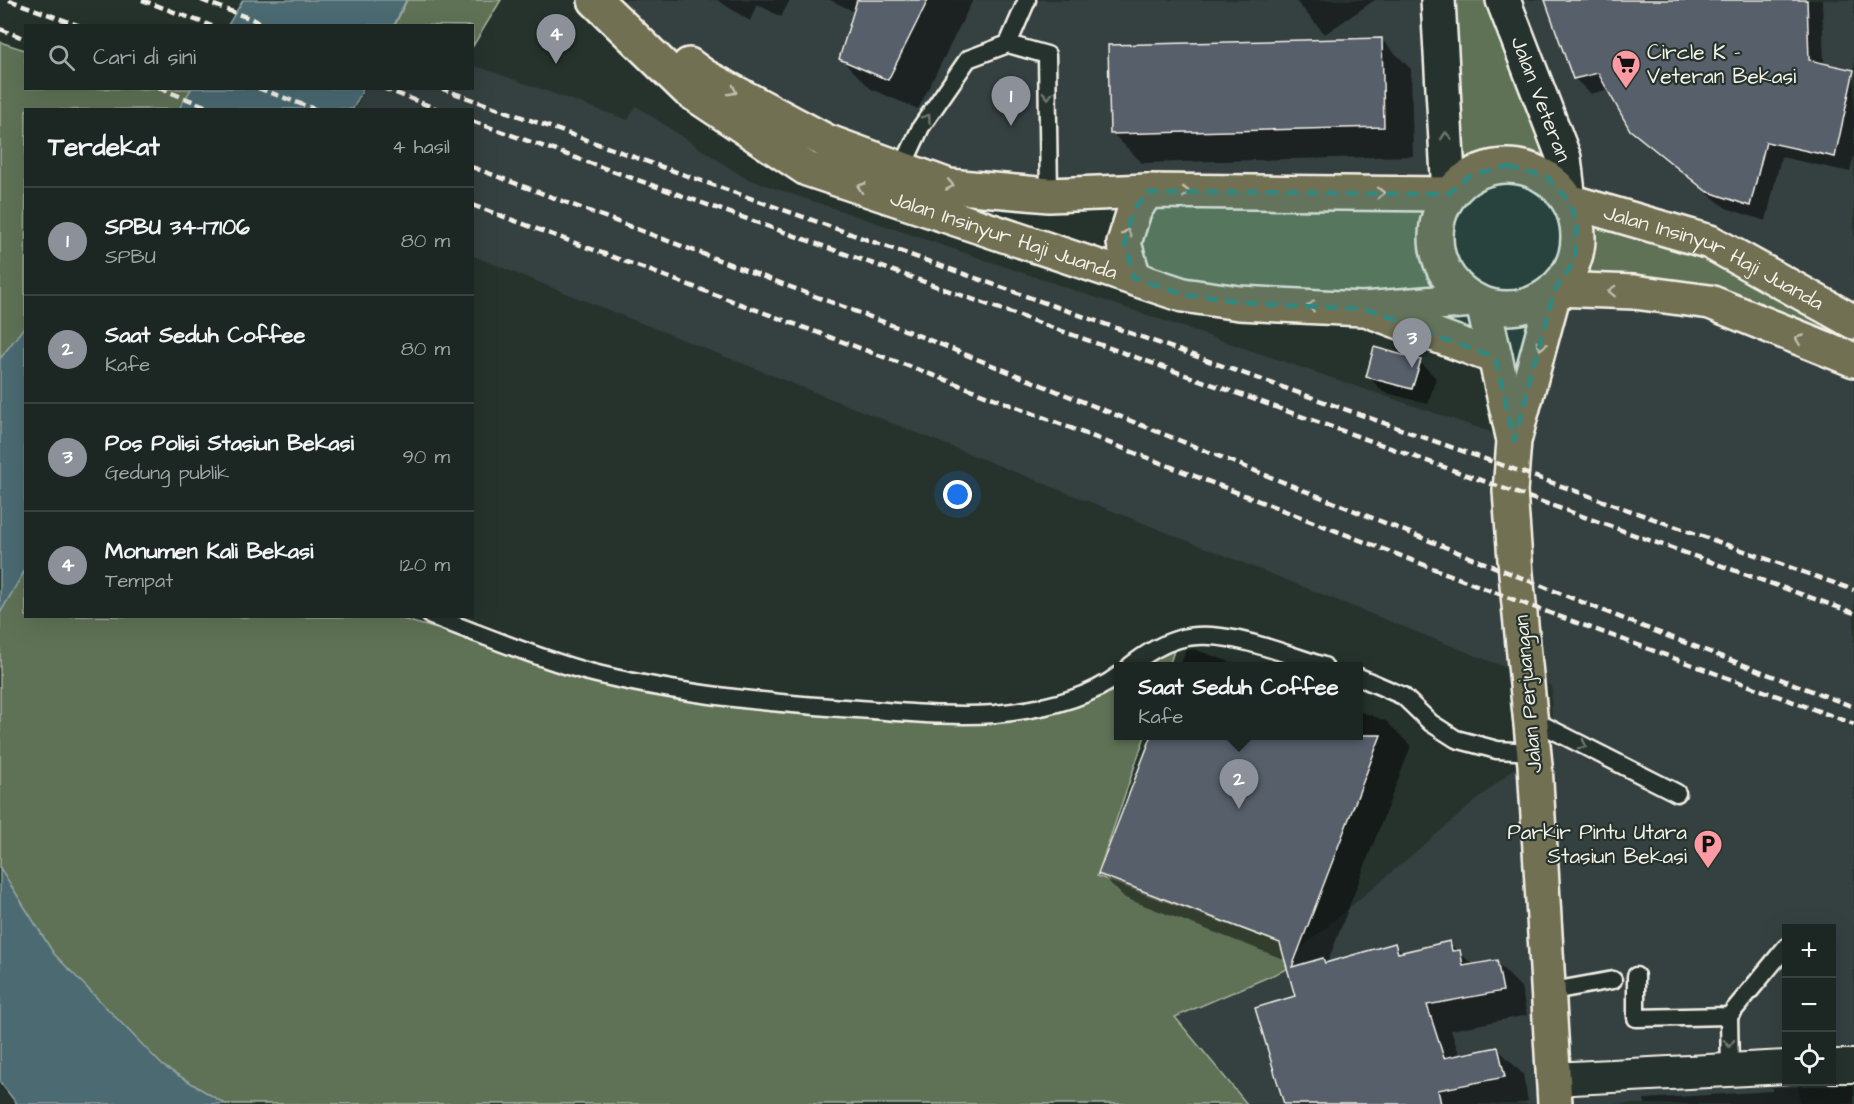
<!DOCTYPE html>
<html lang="id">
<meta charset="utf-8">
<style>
:root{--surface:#1c2622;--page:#252e2a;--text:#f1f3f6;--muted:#a0a5a5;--line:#3a4340;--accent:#8c9099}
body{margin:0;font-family:"Architects Daughter",sans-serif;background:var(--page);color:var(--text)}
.controls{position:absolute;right:18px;bottom:18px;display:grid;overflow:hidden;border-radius:0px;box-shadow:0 6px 24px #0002}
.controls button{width:54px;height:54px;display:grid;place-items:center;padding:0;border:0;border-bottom:2px solid var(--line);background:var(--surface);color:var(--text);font:30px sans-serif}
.you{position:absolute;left:958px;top:495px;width:21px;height:21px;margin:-15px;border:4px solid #fff;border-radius:50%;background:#1a73e8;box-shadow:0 0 0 9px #1a73e833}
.badge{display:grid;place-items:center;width:39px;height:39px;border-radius:50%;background:var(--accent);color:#fff;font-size:20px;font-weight:700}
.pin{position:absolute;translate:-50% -50px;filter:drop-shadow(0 2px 3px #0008)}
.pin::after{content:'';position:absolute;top:32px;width:21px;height:18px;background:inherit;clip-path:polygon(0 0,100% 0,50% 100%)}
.popup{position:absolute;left:1114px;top:662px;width:249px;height:78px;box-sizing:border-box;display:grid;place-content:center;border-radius:0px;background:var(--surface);filter:drop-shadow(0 2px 4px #0005);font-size:20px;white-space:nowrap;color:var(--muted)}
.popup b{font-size:22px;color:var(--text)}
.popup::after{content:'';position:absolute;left:50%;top:100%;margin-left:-12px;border:12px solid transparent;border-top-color:var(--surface)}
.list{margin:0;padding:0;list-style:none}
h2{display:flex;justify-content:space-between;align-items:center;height:78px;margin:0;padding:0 24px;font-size:26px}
h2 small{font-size:20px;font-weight:400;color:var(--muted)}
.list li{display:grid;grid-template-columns:39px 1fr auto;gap:18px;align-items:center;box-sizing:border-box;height:108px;padding:0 24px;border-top:2px solid var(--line)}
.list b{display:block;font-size:22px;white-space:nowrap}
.list p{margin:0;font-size:20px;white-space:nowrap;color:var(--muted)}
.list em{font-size:20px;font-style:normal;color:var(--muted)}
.icon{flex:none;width:33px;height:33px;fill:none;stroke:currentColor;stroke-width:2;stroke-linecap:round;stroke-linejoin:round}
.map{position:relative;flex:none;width:1854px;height:1104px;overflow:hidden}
.search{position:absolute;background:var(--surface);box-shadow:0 6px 24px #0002;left:24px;top:24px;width:450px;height:66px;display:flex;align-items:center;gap:15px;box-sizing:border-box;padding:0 21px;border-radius:0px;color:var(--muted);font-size:22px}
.panel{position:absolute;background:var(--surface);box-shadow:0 6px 24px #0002;left:24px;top:108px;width:450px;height:510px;border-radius:0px}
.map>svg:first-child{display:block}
</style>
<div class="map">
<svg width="1854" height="1104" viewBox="0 0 1854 1104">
<rect width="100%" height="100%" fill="#26332d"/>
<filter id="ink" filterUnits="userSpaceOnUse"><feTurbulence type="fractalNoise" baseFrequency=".0167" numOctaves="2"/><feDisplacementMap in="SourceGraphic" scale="12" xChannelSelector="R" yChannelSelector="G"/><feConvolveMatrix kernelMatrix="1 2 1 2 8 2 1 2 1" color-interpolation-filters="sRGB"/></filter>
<g filter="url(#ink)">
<!-- built -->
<g fill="#344040">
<polygon points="598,0 1438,0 1449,194 949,186 704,76"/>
<polygon points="1504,0 1854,0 1854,322 1569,201"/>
<polygon points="473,65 628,120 636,106 745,178 1514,440 1555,289 1634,292 1854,367 1854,1068 1832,1068 1832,928 1786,928 1786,1082 1798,1082 1800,1104 1247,1104 1175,1017 1287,969 1299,950 1534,752 1547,979 1552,686 473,256 472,110 355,110 365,89 434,88 447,93 449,89 472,88"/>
</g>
<!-- green -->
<g fill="#5e7256" stroke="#a9b29f" stroke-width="1.5">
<polygon points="407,0 501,0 473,46 472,26 395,25"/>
<path d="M1438,0H1503L1569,201L1710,242L1854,322V360L1816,346L1565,279C1587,245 1580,202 1547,177C1541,173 1532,172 1525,170C1520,169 1513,165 1507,165C1501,165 1492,169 1485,171C1446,181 1426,224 1439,262C1443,274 1452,283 1461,291L1363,309L1134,278L1147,191L1449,194Z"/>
<polygon points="0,42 25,50 26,88 191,89 179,109 26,110 25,326 0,359"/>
<polygon points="25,570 26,616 395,617 584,671 706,694 956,715 1047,705 1119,675 1119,736 1145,736 1097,876 1299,950 1287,969 1175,1017 1247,1104 225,1104 163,1066 54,954 0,868 0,613"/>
<polygon points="1178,639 1169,666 1130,666"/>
</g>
<!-- water -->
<g fill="#4b6b72" stroke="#8fa1a1" stroke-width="1.5">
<polygon points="243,0 406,0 394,25 228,25"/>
<polygon points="192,88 363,88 363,89 353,109 179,109"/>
<polygon points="25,326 25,570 0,613 0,359"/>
<polygon points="0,868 54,954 163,1066 225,1104 17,1104 0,1082"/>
</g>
<!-- shadow -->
<g fill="#0007">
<polygon points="717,0 790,0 781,17 757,4 750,21"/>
<polygon points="830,0 973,0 918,109 871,89 841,59 855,12"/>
<polygon points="1295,0 1375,0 1325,34"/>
<polygon points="1546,0 1822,0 1824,65 1854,72 1854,156 1850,172 1781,157 1766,221 1726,208 1647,145 1631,129 1609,89 1591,94 1575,79"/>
<polygon points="1381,39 1411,69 1413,156 1142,163 1112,133"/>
<polygon points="1420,362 1436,378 1428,404 1383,392 1368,376"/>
<polygon points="1194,649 1241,666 1180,666 1186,650"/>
<polygon points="1359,711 1386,721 1411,746 1327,964 1394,944 1403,953 1449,943 1474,966 1496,962 1521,987 1527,1015 1451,1030 1460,1057 1498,1049 1523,1074 1528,1101 1515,1104 1286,1104 1297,997 1286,960 1125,898 1100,873 1359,736"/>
<polygon points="1854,1085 1854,1104 1645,1104 1644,1099 1772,1091 1772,1087"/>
</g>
<!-- building -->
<g fill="#565e6b" stroke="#f4f1e8" stroke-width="1.5">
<polygon points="857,0 928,0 888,80 839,59"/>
<polygon points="1545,0 1807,0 1809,60 1854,70 1835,157 1766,142 1750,206 1706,191 1630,130 1598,73 1573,79"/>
<polygon points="1382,38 1384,127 1110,134 1108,45"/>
<polygon points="1374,347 1421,360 1412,389 1366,377"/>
<polygon points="1152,735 1381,735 1292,967 1323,958 1325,963 1395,943 1398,953 1450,941 1452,951 1460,950 1463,966 1497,960 1503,991 1427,1005 1444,1058 1498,1047 1505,1077 1438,1090 1441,1104 1284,1104 1255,1008 1295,996 1280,943 1098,874"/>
</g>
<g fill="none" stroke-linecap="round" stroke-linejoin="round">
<!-- lane casing -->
<g stroke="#f4f1e8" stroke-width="21">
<g id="lane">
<polyline points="1008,44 1027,0"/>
<polyline points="901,170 921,127 968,59 1008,44 1047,55 1049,195"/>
<path d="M431,616C481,634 533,657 585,671C678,695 777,704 872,710C913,713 954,717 995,714C1036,710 1085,701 1119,675"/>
<path d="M1130,666C1144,655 1161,644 1179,639C1221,626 1283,654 1324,666"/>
<polyline points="1359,677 1403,696 1431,723 1456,739 1497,750 1534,752"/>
<polyline points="1531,719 1677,793"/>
<polyline points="1636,976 1636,1018 1729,1016 1786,947"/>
<polyline points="1547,992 1613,980"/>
<polyline points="1729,1016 1730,1070"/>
</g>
</g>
<!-- street casing -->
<g stroke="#f4f1e8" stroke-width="36">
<g id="street">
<polyline points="1832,1066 1854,1066"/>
<polyline points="1553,1079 1786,1067"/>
</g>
</g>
<!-- secondary casing -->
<g stroke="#f4f1e8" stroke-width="38">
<g id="secondary">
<polyline points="1438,0 1449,194"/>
<path id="s1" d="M1503,0L1564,158L1569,201"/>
</g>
</g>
<!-- primary casing -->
<g stroke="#f4f1e8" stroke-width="38">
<g id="primary">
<path id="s2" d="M595,0L688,90L807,169L1183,295L1239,303L1363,309L1474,300"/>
<polyline points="689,65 704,76 826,141 949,186 1049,195 1147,191 1449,194"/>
<circle cx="1507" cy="237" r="71"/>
<path id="s3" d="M1569,201L1710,242L1854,322"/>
<polyline points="1134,278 1124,243 1134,211 1147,191"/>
<polyline points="1483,304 1513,436"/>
<polyline points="1373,312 1495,357"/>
<polyline points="1555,1104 1535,765 1516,574 1510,491 1514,441 1555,289 1634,292 1710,302 1854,360"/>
</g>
</g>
<!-- lane -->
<use href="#lane" stroke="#26332d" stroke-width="16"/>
<!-- street -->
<use href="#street" stroke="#26332d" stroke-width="32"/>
<!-- secondary -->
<use href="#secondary" stroke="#26332d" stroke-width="33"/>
<!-- primary -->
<use href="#primary" stroke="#716f52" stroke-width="33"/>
<!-- rail -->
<g stroke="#f4f1e8" stroke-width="4.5" stroke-dasharray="9 4.5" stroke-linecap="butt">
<polyline points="9,0 80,26"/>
<polyline points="142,0 212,26"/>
<polyline points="201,0 270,26"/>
<polyline points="0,29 26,39"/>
<polyline points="159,88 215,110"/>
<polyline points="258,88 317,110"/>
<polyline points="383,88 440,110"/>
<polyline points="440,88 1854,590"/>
<polyline points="472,121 1854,613"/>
<polyline points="472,167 902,329 1644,627 1854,707"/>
<polyline points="472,205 957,384 1520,602 1854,724"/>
</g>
</g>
<!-- one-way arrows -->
<defs><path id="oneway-chevron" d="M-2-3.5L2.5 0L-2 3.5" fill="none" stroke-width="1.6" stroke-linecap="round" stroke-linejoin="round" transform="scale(1.5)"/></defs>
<g stroke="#c0bdac">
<use href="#oneway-chevron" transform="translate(733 91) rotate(28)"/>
<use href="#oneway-chevron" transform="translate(950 185) rotate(11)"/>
<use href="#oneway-chevron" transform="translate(861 187) rotate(-161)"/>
<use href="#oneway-chevron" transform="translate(1186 192)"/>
<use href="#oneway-chevron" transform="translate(1381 193)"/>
<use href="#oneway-chevron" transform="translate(1127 233) rotate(-73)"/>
<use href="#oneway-chevron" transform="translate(1612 291) rotate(-178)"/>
<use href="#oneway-chevron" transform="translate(1311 306) rotate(-177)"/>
<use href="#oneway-chevron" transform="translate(1799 339) rotate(-158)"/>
<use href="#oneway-chevron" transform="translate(1541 346) rotate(104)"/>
</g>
<g stroke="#6e766e">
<use href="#oneway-chevron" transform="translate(1048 95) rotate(89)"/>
<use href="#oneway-chevron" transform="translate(927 118) rotate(-55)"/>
<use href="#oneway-chevron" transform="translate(1446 136) rotate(-93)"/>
<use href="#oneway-chevron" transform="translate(1583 745) rotate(27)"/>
<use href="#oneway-chevron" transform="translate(1729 1043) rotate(89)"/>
</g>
</g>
<!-- marked area -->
<path fill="#318880" fill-opacity="0.2" stroke="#318880" stroke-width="4.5" stroke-dasharray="12 8" stroke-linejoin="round" d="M1507,165L1546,176L1569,201L1577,221L1575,260L1555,289L1514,441L1495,357L1363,309L1239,303L1183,295L1134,278L1124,243L1134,211L1147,191L1449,194L1471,175Z"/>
<!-- icons -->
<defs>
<g id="supermarket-pin" transform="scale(1.5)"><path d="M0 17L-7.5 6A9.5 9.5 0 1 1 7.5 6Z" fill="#ff9aa2" stroke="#26332d"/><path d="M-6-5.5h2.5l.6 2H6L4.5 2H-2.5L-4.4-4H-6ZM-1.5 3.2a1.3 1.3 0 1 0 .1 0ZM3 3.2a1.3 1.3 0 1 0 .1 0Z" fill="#111"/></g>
<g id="parking-pin" transform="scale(1.5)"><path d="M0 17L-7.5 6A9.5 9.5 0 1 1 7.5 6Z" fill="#ff9aa2" stroke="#26332d"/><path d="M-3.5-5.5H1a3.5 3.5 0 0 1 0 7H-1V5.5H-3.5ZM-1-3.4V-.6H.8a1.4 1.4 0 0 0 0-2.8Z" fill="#111"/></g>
</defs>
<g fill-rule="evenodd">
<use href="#supermarket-pin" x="1626" y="64"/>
<use href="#parking-pin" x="1708" y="844"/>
</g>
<g text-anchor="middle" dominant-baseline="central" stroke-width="4.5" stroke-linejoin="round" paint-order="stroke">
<!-- poi labels -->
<g font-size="21" fill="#f4f1e8" stroke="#26332d" text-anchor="start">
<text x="1647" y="52">Circle K -<tspan x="1647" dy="24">Veteran Bekasi</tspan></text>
<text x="1687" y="832" text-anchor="end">Parkir Pintu Utara<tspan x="1687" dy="24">Stasiun Bekasi</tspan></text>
</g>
<!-- street labels -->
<g font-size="21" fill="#f4f1e8" stroke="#26332d">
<text stroke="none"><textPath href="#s1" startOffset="106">Jalan Veteran</textPath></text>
<text stroke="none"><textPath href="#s2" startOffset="480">Jalan Insinyur Haji Juanda</textPath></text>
<text stroke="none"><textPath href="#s3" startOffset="156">Jalan Insinyur Haji Juanda</textPath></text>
<text transform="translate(1528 694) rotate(-95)">Jalan Perjuangan</text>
</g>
</g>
</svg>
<div class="controls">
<button>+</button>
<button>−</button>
<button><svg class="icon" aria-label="locate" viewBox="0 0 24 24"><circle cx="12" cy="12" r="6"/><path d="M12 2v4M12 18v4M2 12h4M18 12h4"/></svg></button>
</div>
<div class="you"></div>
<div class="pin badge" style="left:1011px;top:126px">1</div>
<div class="pin badge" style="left:1239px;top:809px">2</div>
<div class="popup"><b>Saat Seduh Coffee</b>Kafe</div>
<div class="pin badge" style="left:1412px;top:368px">3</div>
<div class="pin badge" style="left:556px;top:64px">4</div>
<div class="search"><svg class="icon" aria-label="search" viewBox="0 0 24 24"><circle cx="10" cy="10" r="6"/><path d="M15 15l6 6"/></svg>Cari di sini</div>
<section class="panel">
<h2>Terdekat<small>4 hasil</small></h2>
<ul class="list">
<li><span class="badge">1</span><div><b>SPBU 34-17106</b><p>SPBU</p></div><em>80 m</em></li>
<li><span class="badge">2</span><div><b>Saat Seduh Coffee</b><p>Kafe</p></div><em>80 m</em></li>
<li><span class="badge">3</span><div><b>Pos Polisi Stasiun Bekasi</b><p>Gedung publik</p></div><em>90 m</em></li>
<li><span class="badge">4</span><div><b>Monumen Kali Bekasi</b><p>Tempat</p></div><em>120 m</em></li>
</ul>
</section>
</div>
